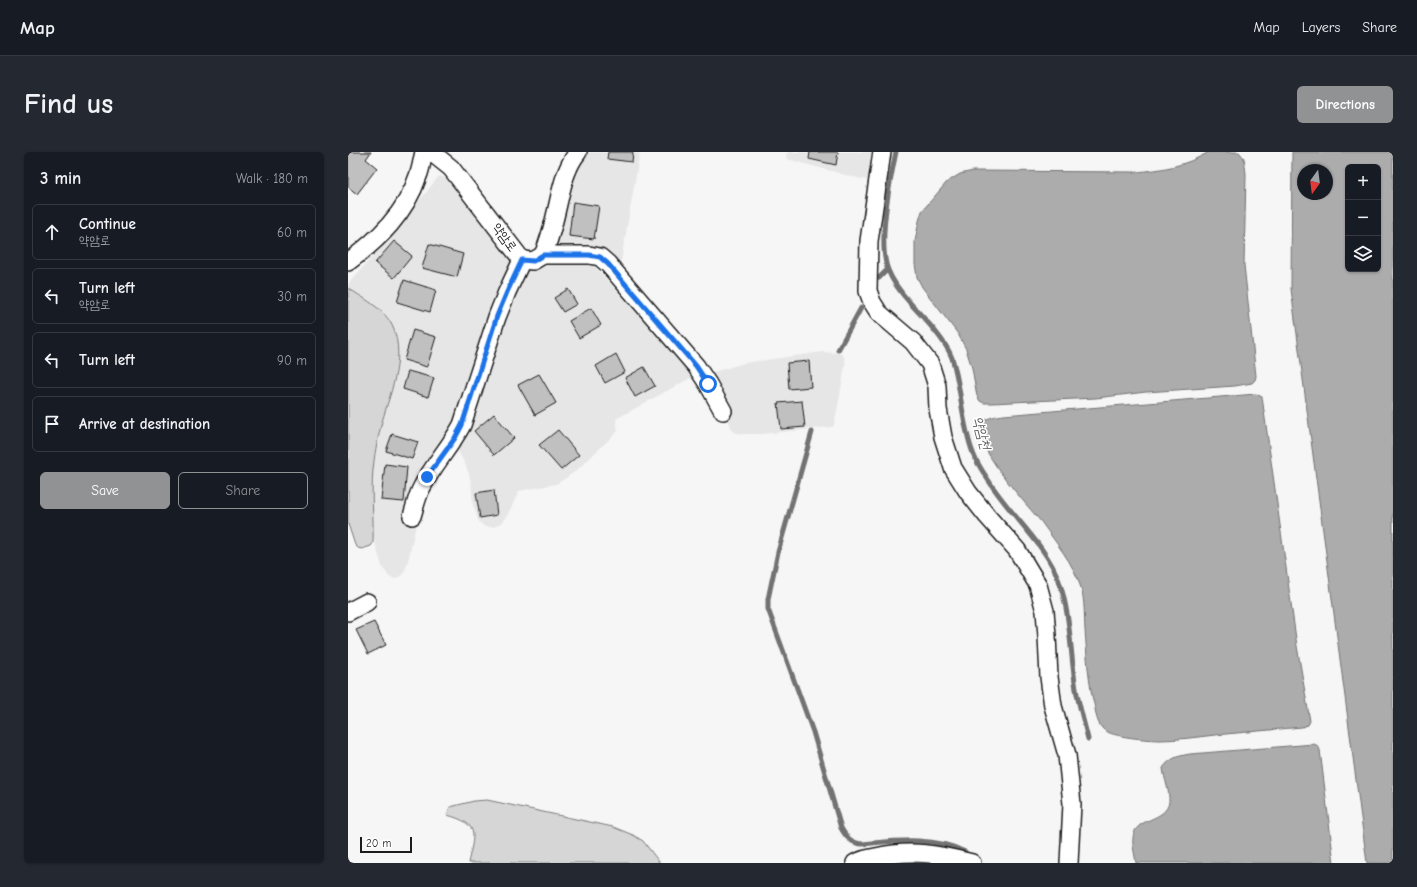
<!DOCTYPE html>
<meta charset="utf-8">
<style>
:root{--surface:#171b24;--page:#242831;--text:#f1f3f6;--muted:#9ea1a6;--line:#363941;--accent:#919294}
body{margin:0;font-family:"Comic Neue","Poor Story",sans-serif;background:var(--page);color:var(--text)}
.controls{position:absolute;right:12px;top:12px;display:grid;overflow:hidden;border-radius:6px;box-shadow:0 1px 3px #0004}
.controls button{width:36px;height:36px;display:grid;place-items:center;padding:0;border:0;border-bottom:1px solid var(--line);background:var(--surface);color:var(--text);font:20px sans-serif}
.compass{position:absolute;left:949px;top:12px;width:36px;height:36px;border-radius:50%;background:var(--surface);box-shadow:0 1px 3px #0004;rotate:194deg}
.scale{position:absolute;left:12px;bottom:10px;width:52px;box-sizing:border-box;padding-left:4px;border:2px solid #1c1c1c;border-top:0;font-size:11px;line-height:14px;white-space:nowrap;color:#1c1c1c;-webkit-text-stroke:3px #fff;paint-order:stroke}
.stop{position:absolute;width:12px;height:12px;margin:-9px;border:3px solid #1a73e8;border-radius:50%;background:#fff}
.stop.end{background:#1a73e8;border-color:#fff;box-shadow:0 1px 4px #0008}
.list{margin:0;padding:0;list-style:none}
h2{display:flex;justify-content:space-between;align-items:center;height:52px;margin:0;padding:0 16px;font-size:17px}
h2 small{font-size:13px;font-weight:400;color:var(--muted)}
.list li{display:grid;grid-template-columns:26px 1fr auto;gap:12px;align-items:center;box-sizing:border-box;height:56px;margin:0 8px 8px;padding:0 8px;border:1px solid var(--line);border-radius:6px}
.list b{display:block;font-size:15px;white-space:nowrap}
.list p{margin:0;font-size:13px;white-space:nowrap;color:var(--muted)}
.list em{font-size:13px;font-style:normal;color:var(--muted)}
.actions{display:flex;gap:8px;padding:12px 16px}
.actions a{flex:1;padding:9px 0;border:1px solid var(--accent);border-radius:6px;text-align:center;font-size:14px;color:var(--accent)}
.actions .main{background:var(--accent);color:#fff}
.icon{flex:none;width:22px;height:22px;fill:none;stroke:currentColor;stroke-width:2;stroke-linecap:round;stroke-linejoin:round}
.map{position:relative;flex:none;width:1045px;height:711px;overflow:hidden;border-radius:6px}
header{display:flex;align-items:center;gap:24px;box-sizing:border-box;height:56px;padding:0 20px;background:var(--surface);border-bottom:1px solid var(--line)}
header strong{font-size:19px}
nav{display:flex;gap:22px;margin-inline-start:auto;font-size:14px}
.intro{display:flex;align-items:center;justify-content:space-between;box-sizing:border-box;height:96px;padding:0 24px}
h1{margin:0;font-size:28px}
.button{padding:10px 18px;border-radius:6px;background:var(--accent);color:#fff;font-size:14px;font-weight:700}
main{display:flex;gap:24px;padding:0 24px}
aside{flex:1;background:var(--surface);border-radius:6px;box-shadow:0 1px 3px #0004}
.map>svg:first-child{display:block}
</style>
<header>
<strong>Map</strong>
<nav><a>Map</a><a>Layers</a><a>Share</a></nav>
</header>
<div class="intro"><h1>Find us</h1><a class="button">Directions</a></div>
<main>
<aside>
<h2>3 min<small>Walk · 180 m</small></h2>
<ul class="list">
<li><svg class="icon" aria-label="ahead" viewBox="0 0 24 24"><path d="M12 20V5M6 11l6-6 6 6"/></svg><div><b>Continue</b><p>약암로</p></div><em>60 m</em></li>
<li><svg class="icon" aria-label="left" viewBox="0 0 24 24"><path d="M17 20v-9H6M10 6l-5 5 5 5"/></svg><div><b>Turn left</b><p>약암로</p></div><em>30 m</em></li>
<li><svg class="icon" aria-label="left" viewBox="0 0 24 24"><path d="M17 20v-9H6M10 6l-5 5 5 5"/></svg><div><b>Turn left</b></div><em>90 m</em></li>
<li><svg class="icon" aria-label="arrive" viewBox="0 0 24 24"><path d="M6 21V4h12l-3 4 3 4H6"/></svg><div><b>Arrive at destination</b></div></li>
</ul>
<div class="actions"><a class="main">Save</a><a>Share</a></div>
</aside>
<div class="map">
<svg width="1045" height="711" viewBox="0 0 1045 711">
<rect width="100%" height="100%" fill="#f6f6f6"/>
<filter id="ink" filterUnits="userSpaceOnUse"><feTurbulence type="fractalNoise" baseFrequency=".025" numOctaves="2"/><feDisplacementMap in="SourceGraphic" scale="8" xChannelSelector="R" yChannelSelector="G"/><feConvolveMatrix kernelMatrix="1 2 1 2 8 2 1 2 1" color-interpolation-filters="sRGB"/></filter>
<g filter="url(#ink)">
<!-- built -->
<g fill="#e6e6e6">
<polygon points="238,0 292,0 272,115 258,100 249,96 224,97 206,94 222,27"/>
<polygon points="440,0 528,0 523,29 505,25 439,7 438,4"/>
<polygon points="91,24 98,26 165,110 186,116 209,109 237,110 246,114 318,191 344,225 268,267 270,279 228,319 218,326 208,332 171,339 160,362 154,370 146,375 137,375 131,370 125,353 123,329 118,314 110,299 87,328 72,355 59,413 55,422 48,427 41,425 34,414 25,384 24,323 31,282 48,218 50,198 47,180 31,158 0,136 0,132 48,78"/>
<polygon points="475,200 491,201 495,203 497,207 497,214 490,254 486,273 484,275 414,282 393,282 385,280 362,221 396,211"/>
</g>
<!-- green -->
<g fill="#d6d6d6" stroke="#797979">
<path d="M0,136C18,148 41,159 47,181C57,215 38,249 31,282C29,291 27,300 26,309C22,336 26,364 25,391L23,394L14,397L10,396L7,393L0,372Z"/>
<path d="M139,648L265,675L285,683L295,689L312,711H120C126,683 133,672 99,663L102,655L126,649Z"/>
</g>
<!-- water -->
<g fill="#acacac" stroke="#727272" fill-rule="evenodd">
<path d="M861,0H891L896,6L898,22L896,113L908,224L907,228L904,231L887,234L798,240L748,246L644,251H636L632,249L629,244L624,216L618,197L610,182L574,135L569,125L567,112V89L571,69L574,59L599,30L612,22L625,19L787,20C814,18 837,14 861,0Z"/>
<path d="M944,0H1045V711H1019L943,137ZM1000,15H1030V117H1000ZM955,18H979V42H955Z"/>
<path d="M908,242L914,245L915,252L949,494L962,569L960,573L954,575C925,578 896,580 867,583C849,585 830,588 812,588C801,588 764,585 756,578C750,573 748,564 747,556C740,531 739,504 737,478C736,464 737,449 733,436C726,412 708,391 694,371C681,355 620,290 634,271C639,265 649,264 656,263Z"/>
<path d="M966,592L970,594L972,598L986,711H788C787,703 784,694 785,686C786,665 818,670 821,650C822,639 816,627 815,616C822,606 830,604 842,602Z"/>
</g>
<g fill="none" stroke-linecap="round" stroke-linejoin="round">
<!-- stream -->
<g stroke="#727272" stroke-width="5">
<path d="M548,0C542,28 529,91 540,118C545,131 554,142 563,152C576,166 598,189 604,206C614,237 613,270 625,301C628,310 635,320 641,329C661,362 698,392 711,429C723,463 722,501 728,537C731,554 736,570 740,587"/>
<polyline points="531,126 539,118"/>
<polyline points="490,198 513,156"/>
<path d="M464,280L430,400L420,447V457L465,580L493,676C498,685 503,691 514,692C548,689 586,684 617,700"/>
</g>
</g>
<!-- building -->
<g fill="#c0c0c0" stroke="#1c1c1c">
<polygon points="0,0 23,0 18,7 29,16 9,42 0,35"/>
<polygon points="260,0 285,0 284,10 259,7"/>
<polygon points="462,0 490,0 488,13 461,7"/>
<polygon points="225,50 251,54 246,87 221,84"/>
<polygon points="46,89 64,104 46,126 27,111"/>
<polygon points="81,92 115,102 109,125 74,116"/>
<polygon points="56,128 88,138 82,160 49,150"/>
<polygon points="220,137 229,152 215,160 206,146"/>
<polygon points="243,156 253,173 231,186 221,169"/>
<polygon points="65,178 88,185 79,215 56,208"/>
<polygon points="268,202 277,220 257,231 248,214"/>
<polygon points="461,209 463,235 441,237 439,211"/>
<polygon points="296,215 307,234 287,245 277,226"/>
<polygon points="60,219 86,226 80,245 55,237"/>
<polygon points="191,222 208,251 187,263 170,233"/>
<polygon points="454,249 457,275 433,277 430,251"/>
<polygon points="146,262 166,286 146,303 126,279"/>
<polygon points="210,278 231,303 213,318 191,293"/>
<polygon points="44,282 70,290 64,307 38,299"/>
<polygon points="37,312 59,315 56,350 33,348"/>
<polygon points="146,338 149,363 132,366 128,341"/>
<polygon points="26,470 38,493 20,502 8,478"/>
</g>
<g fill="none" stroke-linecap="round" stroke-linejoin="round">
<!-- minor casing -->
<g stroke="#1c1c1c" stroke-width="20">
<g id="minor">
<polyline points="83,0 103,16 174,108 185,109 195,103 241,103 252,105 260,112 348,214 360,232 375,259"/>
<polyline points="534,0 521,89 520,139 524,150 531,161 565,190 582,212 589,234 590,257 595,285 605,316 620,340 639,364 669,398 690,433 697,459 699,484 701,525 705,554 719,603 724,652 721,711"/>
<path d="M195,103C202,87 206,70 210,52C214,34 218,15 230,0"/>
<path d="M0,110C30,88 58,61 70,24C73,17 74,8 76,0"/>
<path d="M64,364C67,355 69,344 74,335C85,313 102,295 114,273L149,165L159,140L174,108"/>
<polyline points="0,460 19,450"/>
<path d="M507,711C514,708 521,706 528,705C564,697 590,702 624,711"/>
</g>
</g>
<!-- minor -->
<use href="#minor" stroke="#fff" stroke-width="17"/>
</g>
</g>
<g fill="none" stroke-linecap="round" stroke-linejoin="round" filter="url(#ink)">
<!-- route -->
<polyline stroke="#1a73e8" stroke-width="5" points="79,325 107,286 114,273 149,164 159,140 174,108 185,109 195,103 241,103 252,105 260,112 348,214 360,232"/>
</g>
<g text-anchor="middle" dominant-baseline="central" stroke-width="3" stroke-linejoin="round" paint-order="stroke">
<!-- street labels -->
<g font-size="13" fill="#1c1c1c" stroke="#fff">
<text transform="translate(157 85) rotate(54)">약암로</text>
</g>
<!-- water labels -->
<g font-size="14" font-style="italic" fill="#5d5d5d" stroke="#fff">
<text transform="translate(634 281) rotate(75)">약암천</text>
</g>
</g>
</svg>
<div class="controls">
<button>+</button>
<button>−</button>
<button><svg class="icon" aria-label="layers" viewBox="0 0 24 24"><path d="M12 4l9 5-9 5-9-5zM3 14l9 5 9-5"/></svg></button>
</div>
<svg class="compass" viewBox="-18 -18 36 36"><path d="M0-13l5 13h-10z" fill="#e53935"/><path d="M0 13l5-13h-10z" fill="#9ea1a6"/></svg>
<div class="scale">20 m</div>
<div class="stop" style="left:360px;top:232px"></div>
<div class="stop end" style="left:79px;top:325px"></div>
</div>
</main>
